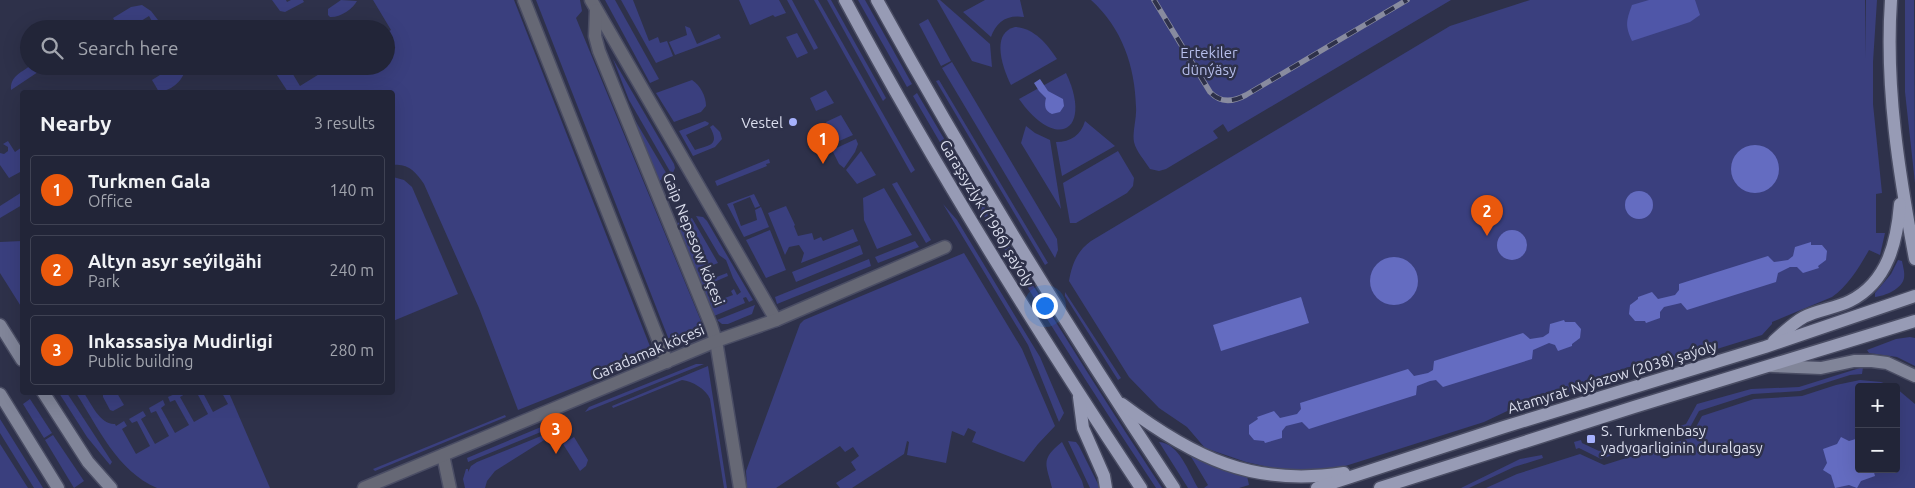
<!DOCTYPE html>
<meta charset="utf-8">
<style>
:root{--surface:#222538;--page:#2e3143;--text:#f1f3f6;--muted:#a2a5ae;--line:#3f4253;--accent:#ea580c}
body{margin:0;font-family:Ubuntu,sans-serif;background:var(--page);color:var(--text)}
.controls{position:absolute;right:15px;bottom:15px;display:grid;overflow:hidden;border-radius:5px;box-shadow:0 5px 20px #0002}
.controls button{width:45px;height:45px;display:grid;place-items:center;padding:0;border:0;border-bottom:1px solid var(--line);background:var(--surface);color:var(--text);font:25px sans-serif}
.you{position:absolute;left:1044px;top:305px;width:18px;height:18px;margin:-12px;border:4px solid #fff;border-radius:50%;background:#1a73e8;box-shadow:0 0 0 8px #1a73e833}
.badge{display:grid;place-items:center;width:32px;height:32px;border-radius:50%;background:var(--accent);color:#fff;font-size:16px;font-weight:700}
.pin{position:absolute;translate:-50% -41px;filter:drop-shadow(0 1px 2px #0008)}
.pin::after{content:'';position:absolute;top:26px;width:18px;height:15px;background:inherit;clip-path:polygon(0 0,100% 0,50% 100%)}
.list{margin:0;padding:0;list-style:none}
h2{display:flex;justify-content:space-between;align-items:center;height:65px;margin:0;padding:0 20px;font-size:21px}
h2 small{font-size:16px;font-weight:400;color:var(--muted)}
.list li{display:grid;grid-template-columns:32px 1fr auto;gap:15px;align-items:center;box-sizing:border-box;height:70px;margin:0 10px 10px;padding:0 10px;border:1px solid var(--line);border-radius:5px}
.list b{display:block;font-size:19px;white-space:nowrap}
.list p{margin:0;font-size:16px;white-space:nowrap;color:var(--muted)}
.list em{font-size:16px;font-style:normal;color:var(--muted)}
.icon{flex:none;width:28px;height:28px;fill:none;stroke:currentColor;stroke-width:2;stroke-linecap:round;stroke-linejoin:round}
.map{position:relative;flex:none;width:1915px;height:488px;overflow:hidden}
.search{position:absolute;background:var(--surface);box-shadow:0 5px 20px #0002;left:20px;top:20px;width:375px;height:55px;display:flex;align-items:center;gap:12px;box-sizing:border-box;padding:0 18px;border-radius:28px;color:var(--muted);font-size:19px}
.panel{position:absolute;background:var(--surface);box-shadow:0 5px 20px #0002;left:20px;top:90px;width:375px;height:305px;border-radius:5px}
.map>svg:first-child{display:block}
</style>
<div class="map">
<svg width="1915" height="488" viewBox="0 0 1915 488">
<rect width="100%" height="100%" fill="#2e314a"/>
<!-- green -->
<g fill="#3a3f7e">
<polygon points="272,0 286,0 287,2 291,0 303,0 304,2 285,12 280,11"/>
<path d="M341,0L357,1C353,9 339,18 330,17L328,15V9Z"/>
<path d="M373,0H514L651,349V354L648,358L518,410L479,308L424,184C416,172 408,163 393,165L392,92H288L271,66H288L300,86L329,68V66H386V33L391,30Z"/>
<polygon points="536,0 580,0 582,11 576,18 703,326 704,334 698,339 677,346 669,340"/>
<polygon points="605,0 615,0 659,79 650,83"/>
<polygon points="621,0 633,0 649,41 658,37 660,43 667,41 673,56 656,63"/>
<polygon points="739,0 779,0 786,13 775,17 773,15 750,25"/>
<polygon points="787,0 792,0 818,48 814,50"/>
<polygon points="814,0 818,0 915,170 911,173"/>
<polygon points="827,0 831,0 886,98 883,101"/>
<polygon points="858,0 865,0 912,84 907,87"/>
<polygon points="937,0 940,0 990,44 992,67 972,61"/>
<path d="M985,0H1020L1024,17C1007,14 996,22 991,37L963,12Z"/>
<path d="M1091,0H1451L1228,132L1223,124L1213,131L1218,138L1166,169L1159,171L1150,169C1145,161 1136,151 1134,142C1132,132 1137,118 1136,107C1135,66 1122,28 1091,0Z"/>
<path d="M1530,0H1865V58L1866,0H1877L1873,62V104L1882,193L1876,194V233H1885L1880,255L1869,250C1860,266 1848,286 1832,297L1772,322V324L1762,335L1646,371L1642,363L1598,377L1600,386L1588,389L1557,393L1556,390L1521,401L1522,404L1484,422L1339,468L1323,471L1282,470L1246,462L1205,448L1187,427L1159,408L1129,377L1069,281C1072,264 1077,251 1091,241L1450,26Z"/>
<polygon points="1905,0 1914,0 1915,183 1905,92"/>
<polygon points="142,5 151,11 158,20 153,23 149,16 128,29 120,29 113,18 131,7"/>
<polygon points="928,19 951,61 941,66 919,24"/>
<polygon points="685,26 690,28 697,44 719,34 721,38 675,55 669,42 687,35"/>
<path d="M1015,27C1034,28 1047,44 1057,59L1011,85C1003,69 990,33 1015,27Z"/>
<polygon points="797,33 808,53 797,58 786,37"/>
<polygon points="613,59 674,164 675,168 672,175 629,100"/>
<polygon points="952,62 1057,239 1058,250 1055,258 942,68"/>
<path d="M30,66H47L11,90C10,77 20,73 30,66Z"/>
<path d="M174,66H185C186,79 171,91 159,92L152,80Z"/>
<path d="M1066,73C1093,130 1057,153 1019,99Z"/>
<path d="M692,80C700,85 706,96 706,106L701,112L674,122L656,93Z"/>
<polygon points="939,80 1048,263 1045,265 936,81"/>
<polygon points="826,90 834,103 816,111 810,98"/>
<path d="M917,93C996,227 1077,359 1162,488H1156C1071,360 990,229 913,96Z"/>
<polygon points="629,110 668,176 659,181"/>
<polygon points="841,115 853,135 830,145 824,131 829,129 826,122"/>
<path d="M705,121L709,123L708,125L686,135L695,150C710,145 720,145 710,127L713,125L720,132L722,139L715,147L693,156L679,131Z"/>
<path d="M1085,121L1115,146L1062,176L1056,142C1071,142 1081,135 1085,121Z"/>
<polygon points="1026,126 1035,133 1050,140 1061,209 1021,143"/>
<polygon points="856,139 858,144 855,152 844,168 839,164 832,150"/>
<polygon points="8,141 15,152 22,147 22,171 9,178 0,165 0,153 4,154 8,151 8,147 3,144"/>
<polygon points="861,151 876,175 857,184 846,170"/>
<polygon points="1118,151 1134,178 1133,186 1127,193 1076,223 1070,223 1063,183"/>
<polygon points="769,159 770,163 766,164 767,166 717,186 715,181"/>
<polygon points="393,177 404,180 412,187 458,294 393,321"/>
<polygon points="897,182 931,240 926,243 892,184"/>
<polygon points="884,188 912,235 877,249 864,220 863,198"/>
<polygon points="22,192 22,205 0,218 0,206"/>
<polygon points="754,194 760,206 755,208 750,197 733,204 741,226 757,220 755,210 761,207 769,227 744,237 727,204"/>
<polygon points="943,204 957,220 1040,357 1064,413 1059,422 1028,345"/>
<polygon points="786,206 795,225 794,226 798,236 812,233 814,240 821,237 823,241 853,229 858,241 801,263 804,253 799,245 789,247 785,255 768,213"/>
<polygon points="696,216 703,217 707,221 753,300 749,302 746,297 743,298 745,303 714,316 677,223 692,218 718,263 701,270 706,281 727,273 728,276 707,285 714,302 733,295 731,291 734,289 737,295 741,292 733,278 726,260 719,255"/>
<polygon points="770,230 786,270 766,278 746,240"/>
<polygon points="22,241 22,308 0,273 0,242"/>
<polygon points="915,241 919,247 878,263 875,257"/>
<polygon points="860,245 863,254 796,282 792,272"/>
<polygon points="964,253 1022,349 1055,426 1038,444 1024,462 972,442 976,432 968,428 964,436 952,431 946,463 907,455 909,442 907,441 904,454 852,488 840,488 836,483 856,470 851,462 859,456 853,447 845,452 840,446 776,488 747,488 746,471 800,324 804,320"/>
<polygon points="869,259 871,266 777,304 775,297"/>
<path d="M1898,260L1902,261C1903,267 1905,272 1904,278C1902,289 1885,296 1875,297V293L1891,274Z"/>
<polygon points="1065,292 1121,378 1118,380 1065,296"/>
<polygon points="755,305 752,314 728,324 722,324 717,320"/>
<polygon points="1910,337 1915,338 1915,366 1897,357 1869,353 1867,350 1896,339"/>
<polygon points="696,364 704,364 585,412 589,407"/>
<path d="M708,366L727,488H724L710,399C706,389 692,381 682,380L613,408L612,406Z"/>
<polygon points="1863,367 1862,374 1850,375 1800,391 1752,394 1699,411 1688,431 1664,439 1662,432 1686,424 1697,404 1751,389 1799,387"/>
<polygon points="1860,380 1881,382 1894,387 1859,387 1859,469 1896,469 1896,388 1915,404 1915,488 1486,488 1517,474 1580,454 1604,465 1690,438 1702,416 1754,399 1802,396 1836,385"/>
<polygon points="103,392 117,393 124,405 113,411 110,410 103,397"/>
<polygon points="59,393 67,393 112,462 110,465 87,437"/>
<path d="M76,393H84C91,403 100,425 115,424L116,426L124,421L127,426L122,429L136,454L150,446L137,421L132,423L129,419L143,411L146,416L141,419L155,444L169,436L156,411L151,413L149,408L163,400L165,405L161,408L175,433L189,425L175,400L170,402L168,397L177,393H184L185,394L180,397L194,422L208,414L197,393H203L213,412L228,404L222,393H229L270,488H157C117,471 98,427 76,393Z"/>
<polygon points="30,399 52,433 44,438 23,404"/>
<polygon points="505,415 506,417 375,471 373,469"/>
<polygon points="565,417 570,420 468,462 467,458"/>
<polygon points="0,419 40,483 43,488 34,488 0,433"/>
<polygon points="556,430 557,432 495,471 487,481 485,488 465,488 463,479 466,469 468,469 468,472 471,466 477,462"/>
<polygon points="53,435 84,481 74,488 45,440"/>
<polygon points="574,437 588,460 586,466 580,471 563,444"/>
<polygon points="1581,440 1582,443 1599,451 1622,444 1624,451 1601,459 1579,448 1576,449 1574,442"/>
<polygon points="1068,441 1076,442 1079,446 1100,488 1090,488"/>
<path d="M1062,442L1082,481L1084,488H1052C1047,465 1039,460 1062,442Z"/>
<path d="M1159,442C1179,443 1189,473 1198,488H1188Z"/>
<polygon points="0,444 28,488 0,488"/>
<polygon points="1190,455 1226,470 1247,476 1249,485 1239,488 1204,488 1208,485"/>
<polygon points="1542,455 1543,458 1514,467 1469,488 1461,488 1520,459"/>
</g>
<!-- forest -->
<path fill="#4f56a8" d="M1649,0H1695L1700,15L1690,22L1632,41C1625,26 1626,21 1632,5Z"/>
<!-- water -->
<g fill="#646cc1">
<path d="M1040,79L1048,91L1063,99L1064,106L1060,112L1052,114C1045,111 1044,106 1046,98L1039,91L1034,83Z"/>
<circle cx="1755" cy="169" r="24"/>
<circle cx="1639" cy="205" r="14"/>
<circle cx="1512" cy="245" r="15"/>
<polygon points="1811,242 1811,245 1822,245 1827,251 1826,260 1818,266 1819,268 1803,273 1797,267 1790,267 1778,273 1776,282 1687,310 1681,303 1664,307 1660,312 1660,318 1646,323 1645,321 1635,321 1629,314 1630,305 1638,299 1638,297 1652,292 1658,299 1675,295 1679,290 1679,284 1768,256 1774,262 1788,260 1793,256 1795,247"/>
<circle cx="1394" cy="281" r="24"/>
<polygon points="1301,297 1309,323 1221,351 1213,325"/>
<polygon points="1564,320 1565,322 1575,322 1581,329 1580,338 1572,344 1572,346 1558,351 1555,345 1549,343 1533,350 1532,359 1443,387 1436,380 1430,381 1417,386 1416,395 1309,429 1302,422 1286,426 1282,431 1282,438 1265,443 1264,441 1254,440 1249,434 1249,425 1258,419 1257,417 1274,411 1280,418 1297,414 1301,409 1300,403 1408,369 1414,376 1428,373 1433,370 1434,361 1523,333 1530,339 1543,337 1549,333 1550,324"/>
<polygon points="1841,437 1849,441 1859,438 1859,469 1873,469 1875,476 1861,481 1857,488 1849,485 1835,488 1831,475 1823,470 1827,463 1823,449 1837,444"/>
</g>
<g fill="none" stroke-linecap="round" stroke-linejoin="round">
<!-- street casing -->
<g stroke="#4a4d64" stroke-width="15">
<g id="street">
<polyline points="524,0 667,362"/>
<polyline points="591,0 776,320"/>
<polyline points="596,10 595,36 599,51 711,325 716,341 740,488"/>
<polyline points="443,455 450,488"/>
<polyline points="364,488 716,341 776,320 945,247"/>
</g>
</g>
<!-- secondary casing -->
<g stroke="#4a4d64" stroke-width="15">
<g id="secondary">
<polyline points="0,325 22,360"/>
<polyline points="1772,366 1821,368 1854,361 1872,361 1887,363 1915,376"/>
<polyline points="43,392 88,462 111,488"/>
<polyline points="0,394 58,488"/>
</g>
</g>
<!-- primary casing -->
<g stroke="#4a4d64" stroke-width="15">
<g id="primary">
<path d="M845,0C935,168 1036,330 1141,488"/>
<path d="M877,0C969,167 1068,329 1174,488"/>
<path d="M1891,0C1885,87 1899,174 1915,259"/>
<path d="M1774,341C1783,333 1793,323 1804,317C1818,310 1836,308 1850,301C1888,282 1897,241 1900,204"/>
<polyline points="1079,397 1083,428 1104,476 1106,488"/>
<path d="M1122,404C1194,458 1253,487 1344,473"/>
<polyline points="1317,488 1504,427 1765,347 1915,296"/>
<polyline points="1380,488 1634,407 1915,321"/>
</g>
</g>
<!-- street -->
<use href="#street" stroke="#666875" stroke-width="12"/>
<!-- secondary -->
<use href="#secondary" stroke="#818599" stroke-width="12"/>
<!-- primary -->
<use href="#primary" stroke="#979bb5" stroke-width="12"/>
<!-- rail casing -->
<g stroke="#888b9f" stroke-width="5.5">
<path id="rail" d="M1154,0L1210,92C1220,103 1233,102 1246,95L1407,0"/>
</g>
<!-- rail -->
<use href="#rail" stroke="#2e314a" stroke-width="4" stroke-dasharray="11" stroke-linecap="butt"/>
</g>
<!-- markers -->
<g fill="#a6b1fc" stroke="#2e314a" stroke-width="2">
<circle cx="793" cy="122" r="5"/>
<rect x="1586" y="434" width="10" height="10" rx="2.5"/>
</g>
<g text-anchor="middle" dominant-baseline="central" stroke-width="5" stroke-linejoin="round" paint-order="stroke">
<!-- park labels -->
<g font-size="15" fill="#b7bfec" stroke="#2e314a">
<text x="1209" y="52">Ertekiler<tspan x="1209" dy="17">dünýäsy</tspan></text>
</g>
<!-- poi labels -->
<g font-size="15" fill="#dbdeee" stroke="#2e314a" text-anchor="end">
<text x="783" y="122">Vestel</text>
<text x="1601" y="430" text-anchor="start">S. Turkmenbasy<tspan x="1601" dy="17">yadygarliginin duralgasy</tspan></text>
</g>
<!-- street labels -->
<g font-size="15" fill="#dbdeee" stroke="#2e314a">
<text transform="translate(987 213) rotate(59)">Garaşsyzlyk (1986) şaýoly</text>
<text transform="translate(694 239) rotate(68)">Gaip Nepesow köçesi</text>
<text transform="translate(648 352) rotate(-23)">Garadamak köçesi</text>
<text transform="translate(1612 377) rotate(-17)">Atamyrat Nyýazow (2038) şaýoly</text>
</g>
</g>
</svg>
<div class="controls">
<button>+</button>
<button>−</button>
</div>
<div class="you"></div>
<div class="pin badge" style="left:823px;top:164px">1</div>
<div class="pin badge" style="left:1487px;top:236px">2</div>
<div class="pin badge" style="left:556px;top:454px">3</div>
<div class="search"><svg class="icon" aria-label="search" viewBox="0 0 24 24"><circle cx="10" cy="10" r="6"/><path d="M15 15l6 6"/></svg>Search here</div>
<section class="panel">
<h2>Nearby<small>3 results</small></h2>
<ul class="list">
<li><span class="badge">1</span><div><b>Turkmen Gala</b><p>Office</p></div><em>140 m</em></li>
<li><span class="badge">2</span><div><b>Altyn asyr seýilgähi</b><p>Park</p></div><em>240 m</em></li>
<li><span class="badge">3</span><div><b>Inkassasiya Mudirligi</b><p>Public building</p></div><em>280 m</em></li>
</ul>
</section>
</div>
